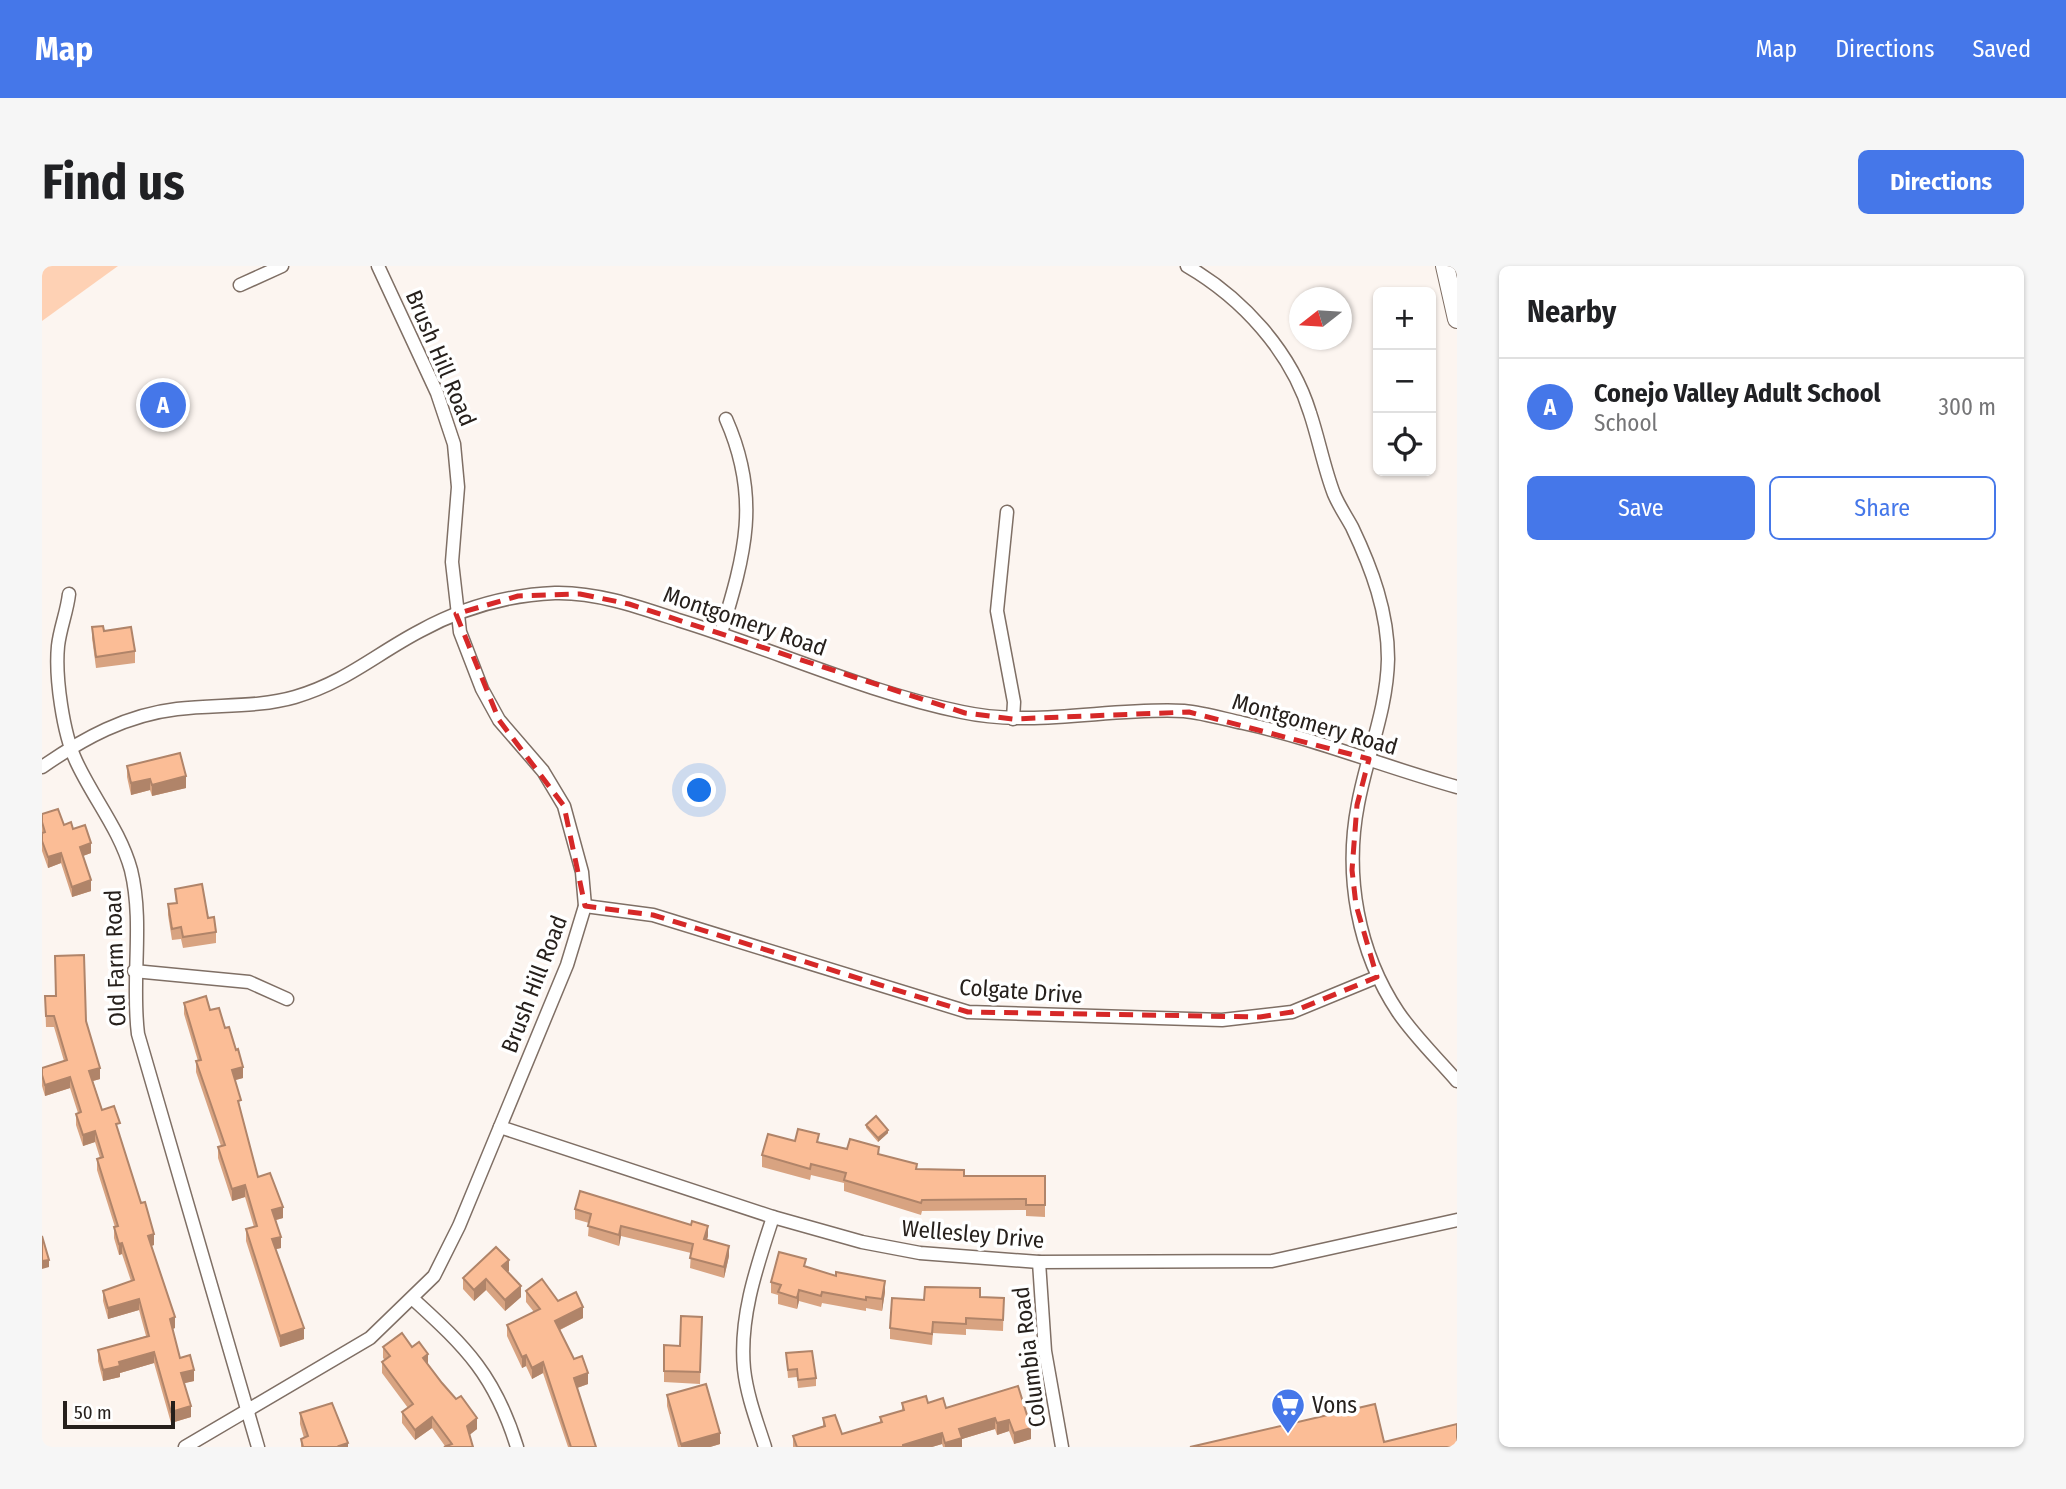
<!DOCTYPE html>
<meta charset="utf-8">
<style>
:root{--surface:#fff;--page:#f6f6f6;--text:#202124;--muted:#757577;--line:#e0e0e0;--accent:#4577e9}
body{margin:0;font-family:"Fira Sans Condensed",sans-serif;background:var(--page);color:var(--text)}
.controls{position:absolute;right:21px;top:21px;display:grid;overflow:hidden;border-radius:10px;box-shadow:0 2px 5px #0004}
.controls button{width:63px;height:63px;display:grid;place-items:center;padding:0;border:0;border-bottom:2px solid var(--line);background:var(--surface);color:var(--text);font:35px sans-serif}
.compass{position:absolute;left:1247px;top:21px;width:63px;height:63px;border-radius:50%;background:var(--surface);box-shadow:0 2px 5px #0004;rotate:253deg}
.scale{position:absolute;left:21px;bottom:18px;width:112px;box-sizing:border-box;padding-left:7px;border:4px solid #26201c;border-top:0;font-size:19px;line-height:24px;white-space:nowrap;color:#26201c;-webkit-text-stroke:5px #fff;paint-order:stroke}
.you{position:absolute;left:658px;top:525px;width:24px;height:24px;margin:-18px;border:5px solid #fff;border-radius:50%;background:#1a73e8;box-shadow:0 0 0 10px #1a73e833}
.badge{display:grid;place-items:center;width:46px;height:46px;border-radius:50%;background:var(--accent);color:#fff;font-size:23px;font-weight:700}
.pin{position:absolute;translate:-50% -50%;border:4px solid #fff;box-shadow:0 2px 7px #0006}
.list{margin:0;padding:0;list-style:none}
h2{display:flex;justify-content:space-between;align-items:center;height:91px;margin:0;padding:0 28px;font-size:30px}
h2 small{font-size:23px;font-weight:400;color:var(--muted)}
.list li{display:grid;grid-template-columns:46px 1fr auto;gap:21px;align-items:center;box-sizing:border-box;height:98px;padding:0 28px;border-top:2px solid var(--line)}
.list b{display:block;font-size:26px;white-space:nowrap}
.list p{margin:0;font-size:23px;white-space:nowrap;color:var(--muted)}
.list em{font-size:23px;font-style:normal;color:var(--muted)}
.actions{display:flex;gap:14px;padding:21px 28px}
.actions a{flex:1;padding:16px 0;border:2px solid var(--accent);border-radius:10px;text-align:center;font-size:24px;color:var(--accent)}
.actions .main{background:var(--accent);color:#fff}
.icon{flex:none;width:38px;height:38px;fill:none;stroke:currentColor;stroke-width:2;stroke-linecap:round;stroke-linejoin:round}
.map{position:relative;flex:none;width:1415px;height:1181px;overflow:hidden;border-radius:10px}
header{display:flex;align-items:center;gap:42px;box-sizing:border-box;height:98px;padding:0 35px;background:var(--accent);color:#fff}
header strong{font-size:33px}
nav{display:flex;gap:38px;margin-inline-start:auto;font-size:24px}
.intro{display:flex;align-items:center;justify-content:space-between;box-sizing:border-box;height:168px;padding:0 42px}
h1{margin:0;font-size:49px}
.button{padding:18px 32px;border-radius:10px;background:var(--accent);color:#fff;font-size:24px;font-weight:700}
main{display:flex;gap:42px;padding:0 42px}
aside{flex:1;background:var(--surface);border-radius:10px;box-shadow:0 2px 5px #0004}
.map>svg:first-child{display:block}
</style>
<header>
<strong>Map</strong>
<nav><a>Map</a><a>Directions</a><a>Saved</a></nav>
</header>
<div class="intro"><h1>Find us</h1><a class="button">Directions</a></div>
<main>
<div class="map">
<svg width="1415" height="1181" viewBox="0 0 1415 1181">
<rect width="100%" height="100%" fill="#fcf5f0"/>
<!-- green -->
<polygon fill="#fed1b4" points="0,0 76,0 0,55"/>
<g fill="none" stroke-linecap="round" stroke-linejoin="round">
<!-- minor casing -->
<g stroke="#7f6f65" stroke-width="15">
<g id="minor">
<path d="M1145,0C1200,32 1249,85 1268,147C1277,174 1282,202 1292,228C1297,240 1304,250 1310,261C1330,303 1346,346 1346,393C1345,444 1325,489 1316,538C1302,610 1316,686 1356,746C1373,771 1396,793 1415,815"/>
<polyline points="198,19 240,0"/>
<polyline points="965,246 955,345 972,436 971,453"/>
<path d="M27,328C25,346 18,362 16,380C13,411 21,467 34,495C51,532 78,564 89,604C102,657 89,714 96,768L216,1181"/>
<path d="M679,367C703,288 719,232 684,153"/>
<path d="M0,501C42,472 84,449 135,443C174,438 215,442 253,431C304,416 334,388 378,365C420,342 465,329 513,327C555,326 597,341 636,354C731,383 823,426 920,446C994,462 1068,441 1142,445C1162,447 1182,453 1201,457C1274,473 1343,501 1415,521"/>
<polyline points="543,640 611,649 926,746 1180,754 1250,746 1335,711"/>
<polyline points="92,705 207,716 245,733"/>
<polyline points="458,861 731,951 820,976 878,987 997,996 1230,995 1415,954"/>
<polyline points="997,996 1003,1085 1020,1181"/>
<path d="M371,1033C425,1082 453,1110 475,1181"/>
<polyline points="143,1181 328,1072 392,1010 417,960 525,699 543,640 540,606 522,540 501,505 457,454 440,423 418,366 410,296 416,221 412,178 395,127 336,0"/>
<path d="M723,1181C715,1156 705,1130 702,1103C697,1051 715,1000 731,951"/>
</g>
</g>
<!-- secondary casing -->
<g stroke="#7f6f65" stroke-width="20">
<polyline id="secondary" points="1403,0 1415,53"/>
</g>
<!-- minor -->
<use href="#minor" stroke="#fff" stroke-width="12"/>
<!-- secondary -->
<use href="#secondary" stroke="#fff" stroke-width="18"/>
</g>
<!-- wall -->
<g fill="#d8a381">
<polygon points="50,361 62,365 93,385 93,397 54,402 50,372"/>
<polygon points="85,500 144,522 110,530 108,524 89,529 85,511"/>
<polygon points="0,548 31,563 49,587 41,590 49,625 30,631 19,597 6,602 0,585"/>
<polygon points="133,623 166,652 174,666 174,677 141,682 139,673 130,674 126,649 126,638 134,637"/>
<polygon points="3,730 44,755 58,813 51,815 60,844 77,868 112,979 109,980 133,1062 130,1063 138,1092 152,1115 142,1117 149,1151 129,1157 112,1097 78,1107 78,1111 61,1115 56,1095 56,1084 104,1070 97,1044 66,1053 61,1035 61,1025 89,1015 80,988 77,989 72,972 72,961 73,961 55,904 55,893 58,892 53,876 41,880 34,859 34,848 36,847 28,822 3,830 0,820 0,802 22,795 12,761 4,761"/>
<polygon points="142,737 168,744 183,762 201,812 193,814 199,846 216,911 241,952 234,954 239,982 234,983 262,1073 238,1081 204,975 204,963 212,961 203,931 190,935 176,892 176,881 179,880 154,806 154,795 156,795 142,748"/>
<polygon points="824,859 846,867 836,876 824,862"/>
<polygon points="753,875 777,876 805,883 837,888 875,903 922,910 1003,910 1003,951 984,950 984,944 880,945 879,949 802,925 802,917 769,909 768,914 720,901 720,889"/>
<polygon points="533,943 666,970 665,974 687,990 682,1012 648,1002 649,987 579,970 577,980 546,970 547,957 533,953"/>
<polygon points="764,1001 843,1026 840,1045 824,1042 824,1045 780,1037 779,1041 757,1035 755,1043 736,1038 736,1029 729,1027 729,1016"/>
<polygon points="467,1005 466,1006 479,1031 463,1045 444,1024 432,1035 421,1023 421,1012"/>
<polygon points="484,1025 516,1035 541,1052 518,1064 532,1093 546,1118 535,1122 554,1181 526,1181 501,1107 490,1113 484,1100 480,1102 465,1070 465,1059 492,1046 484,1036"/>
<polygon points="938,1031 962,1032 961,1065 924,1063 924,1069 891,1067 890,1079 848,1073 848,1062 882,1034"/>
<polygon points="660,1051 658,1118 622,1116 622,1079 638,1080"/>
<polygon points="341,1081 370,1081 386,1099 435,1163 427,1169 431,1181 403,1180 390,1162 373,1174 360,1157 360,1146 366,1142 340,1107 340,1096 343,1094 341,1092"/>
<polygon points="744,1087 774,1112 774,1120 756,1122 755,1111 746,1112"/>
<polygon points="976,1120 989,1173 972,1178 967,1165 955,1169 953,1163 920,1173 920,1181 901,1181 900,1178 890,1181 751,1181 751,1170 781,1160 781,1152 800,1168 838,1157 838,1151 860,1145 860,1137 886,1137 904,1142"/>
<polygon points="625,1129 678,1178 668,1181 636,1181 625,1140"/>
<polygon points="258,1147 306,1181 259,1181 259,1173 262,1172 258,1158"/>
</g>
<!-- shaded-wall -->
<g fill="#b08469">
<polygon points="144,510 144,522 110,530 110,519"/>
<polygon points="108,513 108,524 89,529 89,517"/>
<polygon points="49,577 49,587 38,591 38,581"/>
<polygon points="19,587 19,597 6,602 6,591"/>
<polygon points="49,614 49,625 30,631 30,621"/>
<polygon points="201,801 201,812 190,815 190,804"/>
<polygon points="58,802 58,813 47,816 47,805"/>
<polygon points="28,811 28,822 3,830 3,819"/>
<polygon points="846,864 846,867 836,876 836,872"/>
<polygon points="53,865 53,876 41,880 41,869"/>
<polygon points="203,919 203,931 190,935 190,923"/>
<polygon points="241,941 241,952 230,955 230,944"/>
<polygon points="579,960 579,970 577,980 577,969"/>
<polygon points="666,960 666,970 662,983 662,973"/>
<polygon points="112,968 112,979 106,981 106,970"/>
<polygon points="239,971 239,982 230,984 230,973"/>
<polygon points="80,977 80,988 77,989 77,978"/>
<polygon points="687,980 687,990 682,1012 682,1001"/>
<polygon points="7,994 7,1001 0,1003 0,995"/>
<polygon points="467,994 467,1005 460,1011 460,1000"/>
<polygon points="444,1013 444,1024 432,1035 432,1024"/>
<polygon points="843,1015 843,1026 840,1045 840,1033"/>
<polygon points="479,1020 479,1031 463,1045 463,1034"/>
<polygon points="757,1024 757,1035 755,1043 755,1032"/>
<polygon points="97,1033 97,1044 66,1053 66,1042"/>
<polygon points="541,1041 541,1052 513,1066 513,1055"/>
<polygon points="133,1051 133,1062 128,1064 128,1053"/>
<polygon points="262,1062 262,1073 238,1081 238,1070"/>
<polygon points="112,1086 112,1097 78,1107 78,1111 61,1115 61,1104 77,1096"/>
<polygon points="386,1088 386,1099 381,1092"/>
<polygon points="484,1089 484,1100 480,1102 480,1091"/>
<polygon points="501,1096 501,1107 490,1113 490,1102"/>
<polygon points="152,1104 152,1115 139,1118 139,1107"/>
<polygon points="546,1107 546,1118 532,1123 532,1112"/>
<polygon points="149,1140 149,1151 129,1157 129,1146"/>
<polygon points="390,1151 390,1162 373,1174 373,1164"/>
<polygon points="435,1152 435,1163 425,1171 425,1160"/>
<polygon points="953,1152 953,1163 920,1173 920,1181 903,1181 903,1177 917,1163"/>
<polygon points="967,1154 967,1165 955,1169 955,1157"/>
<polygon points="989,1162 989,1173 972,1178 972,1167"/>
<polygon points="678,1167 678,1178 668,1181 639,1181 639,1178"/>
<polygon points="900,1167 900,1178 890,1181 861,1181 861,1179"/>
<polygon points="306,1177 306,1181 297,1181 297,1180"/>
</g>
<!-- building -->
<g fill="#fbbd96" stroke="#b08469" stroke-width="2">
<polygon points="61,360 62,365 89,361 93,385 54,391 50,361"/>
<polygon points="138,487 144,510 110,519 108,513 89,517 85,500"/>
<polygon points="16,543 22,559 29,556 31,563 43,559 49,577 38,581 49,614 30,621 19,587 6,591 0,575 0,567 3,566 0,556 0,548"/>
<polygon points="160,618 166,652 172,651 174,666 141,671 139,661 130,663 126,638 135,637 133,623"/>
<polygon points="42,689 44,755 58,802 47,805 60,844 72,840 78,857 74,858 99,937 103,936 112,968 106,970 133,1051 128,1053 138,1092 148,1089 152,1104 139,1107 149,1140 129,1146 112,1086 77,1096 78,1100 61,1104 56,1084 107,1070 97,1033 66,1042 61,1025 92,1014 80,977 77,978 72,961 76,960 55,893 61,891 53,865 41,869 34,848 39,846 28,811 3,819 0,809 0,802 25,794 12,750 4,750 3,730 14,730 13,690"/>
<polygon points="164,730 168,744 177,742 183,762 187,761 194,784 196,783 201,801 190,804 199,834 196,835 216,911 228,907 241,941 230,944 239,971 230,973 262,1062 238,1070 204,963 215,960 203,919 190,923 176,881 183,879 154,795 159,794 142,737"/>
<polygon points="834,850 846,864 836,872 824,859"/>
<polygon points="756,863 777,868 775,876 805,883 808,873 837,881 836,888 875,898 874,903 922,904 922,910 1003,910 1003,939 984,939 984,933 880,934 879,937 802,914 804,907 769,898 768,903 720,889 726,868 753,875"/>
<polygon points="538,925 649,959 650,955 666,960 662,973 687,980 682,1001 648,992 651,978 579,960 577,969 546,960 549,948 533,943"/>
<polygon points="0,970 7,994 0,995"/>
<polygon points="454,981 467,994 460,1000 479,1020 463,1034 444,1013 432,1024 421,1012"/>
<polygon points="737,986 764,993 762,1000 794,1010 794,1006 843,1015 840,1033 824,1031 824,1034 780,1026 779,1030 757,1024 755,1032 736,1026 739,1019 729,1016"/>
<polygon points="500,1013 516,1035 534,1026 541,1041 513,1055 532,1093 540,1090 546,1107 532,1112 554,1181 529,1181 501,1096 490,1102 484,1089 480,1091 465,1059 498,1043 484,1025"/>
<polygon points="883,1021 938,1022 938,1031 962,1032 961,1054 924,1052 924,1058 891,1056 890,1068 848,1062 850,1032 882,1034"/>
<polygon points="639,1050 660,1051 658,1106 622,1105 622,1079 638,1080"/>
<polygon points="360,1067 370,1081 377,1076 386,1088 381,1092 400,1117 414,1133 419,1130 435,1152 425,1160 431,1181 402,1181 410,1178 390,1151 373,1164 360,1146 371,1138 340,1096 348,1090 341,1081"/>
<polygon points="770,1085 774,1112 756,1114 755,1103 746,1104 744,1087"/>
<polygon points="664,1118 678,1167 639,1178 625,1129"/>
<polygon points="976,1120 989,1162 972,1167 967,1154 955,1157 953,1152 917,1163 920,1172 903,1177 900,1167 861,1179 861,1181 755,1181 751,1170 783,1160 781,1152 793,1149 800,1168 840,1156 838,1151 862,1144 860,1137 884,1130 886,1137 901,1132 904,1142"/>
<polygon points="290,1137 306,1177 297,1180 298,1181 261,1181 259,1173 266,1170 258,1147"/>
<polygon points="1333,1138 1342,1176 1415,1158 1415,1181 1148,1181"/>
</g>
<!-- marked area -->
<path fill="none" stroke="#d62828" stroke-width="5" stroke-dasharray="14 9" stroke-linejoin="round" d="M538,328L587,338L923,447L971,453L1147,446L1327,493L1315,539L1310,604L1314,639L1335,711L1250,746L1218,751L926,746L611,649L543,640L522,540L457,454L414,348L476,330Z"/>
<!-- icons -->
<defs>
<g id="supermarket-pin" transform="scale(1.75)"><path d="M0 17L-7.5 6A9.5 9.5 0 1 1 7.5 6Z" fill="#4577e9" stroke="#fff"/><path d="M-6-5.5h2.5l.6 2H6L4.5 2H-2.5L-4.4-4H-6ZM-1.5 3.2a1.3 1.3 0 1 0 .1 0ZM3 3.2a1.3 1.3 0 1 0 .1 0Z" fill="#fff"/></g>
</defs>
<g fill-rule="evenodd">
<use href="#supermarket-pin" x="1246" y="1139"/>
</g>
<g text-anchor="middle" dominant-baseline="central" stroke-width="7" stroke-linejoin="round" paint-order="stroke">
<!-- street labels -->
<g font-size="23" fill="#26201c" stroke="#fff">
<text transform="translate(399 92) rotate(67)">Brush Hill Road</text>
<text transform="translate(703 355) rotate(19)">Montgomery Road</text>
<text transform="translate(1273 458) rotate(16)">Montgomery Road</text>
<text transform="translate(73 692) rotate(-92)">Old Farm Road</text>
<text transform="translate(492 718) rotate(-69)">Brush Hill Road</text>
<text transform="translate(979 725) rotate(4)">Colgate Drive</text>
<text transform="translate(931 968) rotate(5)">Wellesley Drive</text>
<text transform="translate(987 1091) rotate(-97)">Columbia Road</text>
</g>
<!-- poi labels -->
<g font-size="23" fill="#26201c" stroke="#fff" text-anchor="start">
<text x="1270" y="1139">Vons</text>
</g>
</g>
</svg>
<div class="controls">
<button>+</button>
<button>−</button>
<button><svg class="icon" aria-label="locate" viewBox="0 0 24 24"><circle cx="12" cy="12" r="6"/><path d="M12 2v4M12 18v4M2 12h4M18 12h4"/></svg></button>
</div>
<svg class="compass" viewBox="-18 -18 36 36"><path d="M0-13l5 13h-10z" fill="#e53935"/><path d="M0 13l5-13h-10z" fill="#757577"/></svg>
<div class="scale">50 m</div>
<div class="you"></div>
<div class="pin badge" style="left:121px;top:139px">A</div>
</div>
<aside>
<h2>Nearby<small></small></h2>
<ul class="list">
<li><span class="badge">A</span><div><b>Conejo Valley Adult School</b><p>School</p></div><em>300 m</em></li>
</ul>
<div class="actions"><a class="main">Save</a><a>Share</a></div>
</aside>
</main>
